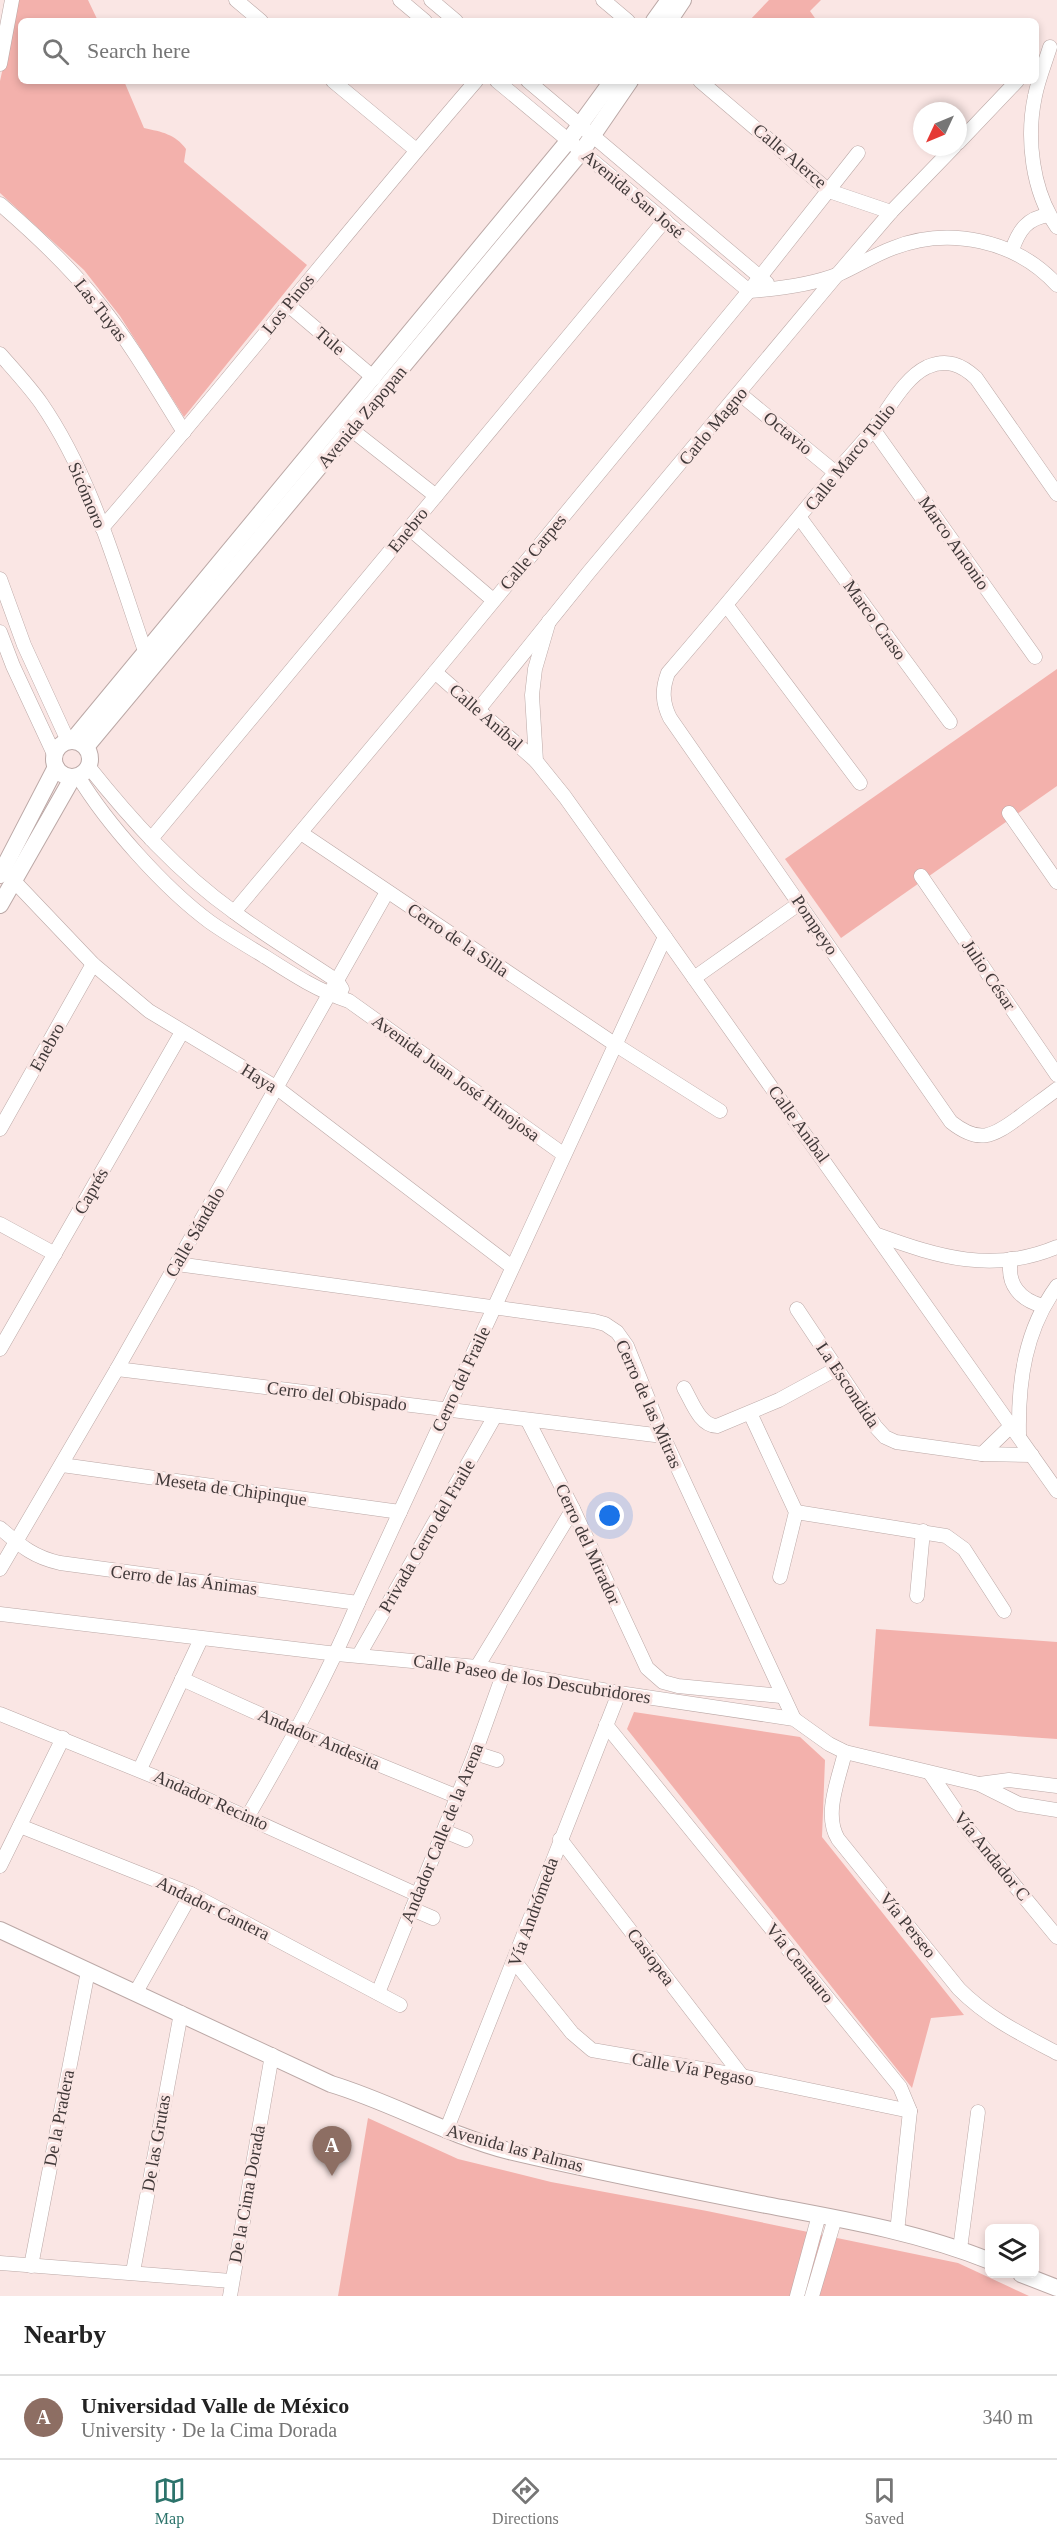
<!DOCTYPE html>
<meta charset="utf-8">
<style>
:root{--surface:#fff;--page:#f6f6f6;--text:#222;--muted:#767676;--line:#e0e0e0;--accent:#2c736b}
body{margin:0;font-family:Georgia,serif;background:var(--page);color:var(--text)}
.controls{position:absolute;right:18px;bottom:18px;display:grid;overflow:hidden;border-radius:9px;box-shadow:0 3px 9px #0003}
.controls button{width:54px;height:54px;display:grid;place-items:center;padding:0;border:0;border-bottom:2px solid var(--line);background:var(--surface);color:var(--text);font:30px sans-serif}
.compass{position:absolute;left:913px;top:102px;width:54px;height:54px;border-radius:50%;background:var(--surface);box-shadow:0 3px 9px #0003;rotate:226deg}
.you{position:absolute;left:610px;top:1516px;width:21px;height:21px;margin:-15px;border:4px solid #fff;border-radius:50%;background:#1a73e8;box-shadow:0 0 0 9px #1a73e833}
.badge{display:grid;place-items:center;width:39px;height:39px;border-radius:50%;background:var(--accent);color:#fff;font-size:20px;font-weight:700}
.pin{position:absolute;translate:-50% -50px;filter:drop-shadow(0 2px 3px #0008)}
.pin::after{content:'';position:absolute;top:32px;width:21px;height:18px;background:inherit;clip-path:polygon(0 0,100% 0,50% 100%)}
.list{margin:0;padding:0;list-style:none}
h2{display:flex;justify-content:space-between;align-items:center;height:78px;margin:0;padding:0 24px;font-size:26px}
h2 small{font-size:20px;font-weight:400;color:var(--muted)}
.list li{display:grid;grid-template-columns:39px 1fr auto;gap:18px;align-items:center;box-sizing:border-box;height:84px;padding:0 24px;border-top:2px solid var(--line)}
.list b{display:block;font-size:22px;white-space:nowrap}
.list p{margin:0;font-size:20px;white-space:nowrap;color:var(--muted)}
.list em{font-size:20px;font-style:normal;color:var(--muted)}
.icon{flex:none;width:33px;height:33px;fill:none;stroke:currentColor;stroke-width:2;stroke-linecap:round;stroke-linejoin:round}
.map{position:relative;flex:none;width:1057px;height:2296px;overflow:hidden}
.search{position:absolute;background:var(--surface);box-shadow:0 3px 9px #0003;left:18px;right:18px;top:18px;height:66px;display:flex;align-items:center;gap:15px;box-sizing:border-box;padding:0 21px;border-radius:9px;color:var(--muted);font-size:22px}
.sheet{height:162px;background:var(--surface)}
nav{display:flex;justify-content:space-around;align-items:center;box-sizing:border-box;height:84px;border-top:2px solid var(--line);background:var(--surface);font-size:16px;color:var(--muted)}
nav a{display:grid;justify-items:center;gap:3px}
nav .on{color:var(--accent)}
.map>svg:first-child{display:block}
</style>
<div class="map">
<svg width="1057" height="2296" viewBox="0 0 1057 2296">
<rect width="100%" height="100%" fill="#fae6e4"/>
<!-- green -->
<g fill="#f3b1ac">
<path d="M18,0H88L98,21H21V81H124L144,128C162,132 175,134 186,149L184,162L307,265L184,417L120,316L84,270L0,193V81Z"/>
<polygon points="769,0 821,0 810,11 817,21 749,21"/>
<polygon points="1057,669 1057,786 841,938 785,859"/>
<polygon points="876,1629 1057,1642 1057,1739 869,1726"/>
<polygon points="634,1712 800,1737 825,1760 822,1837 964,2015 931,2018 912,2088 627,1729"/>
<polygon points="368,2118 458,2159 551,2182 707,2211 958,2263 1029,2296 338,2296"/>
</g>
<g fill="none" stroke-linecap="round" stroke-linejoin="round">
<!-- minor casing -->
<g stroke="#bba8a6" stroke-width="15">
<g id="minor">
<polyline points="236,0 261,21"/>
<polyline points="400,0 425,21"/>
<polyline points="431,0 456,21"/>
<polyline points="603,0 628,21"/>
<path d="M1050,47C1045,63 1038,80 1035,96C1026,138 1032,191 1057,227"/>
<polyline points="0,64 12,0"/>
<polyline points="333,81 416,150"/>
<path d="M497,81L749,291C778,289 811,285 839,274C857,266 874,255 893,248C949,226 1016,240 1057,285"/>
<polyline points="528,81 767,283"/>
<polyline points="700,81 829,191 891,212"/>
<polyline points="958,143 1017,81"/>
<path d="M0,204C36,235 71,268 100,305C132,345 157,389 184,432"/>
<path d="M1012,250C1019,230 1027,218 1049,215"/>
<polyline points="287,304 374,378"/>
<path d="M0,354C14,370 29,386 41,403C92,477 116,568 145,651"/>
<polyline points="740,394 836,473"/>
<polyline points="873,429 1035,657"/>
<polyline points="352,430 436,496"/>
<path d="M1057,494L976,378C962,365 947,358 927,367C904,378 889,409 874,428C862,444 848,458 835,473C780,540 725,607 668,673C662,689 662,702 670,718L951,1122C979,1144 992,1137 1018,1118C1031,1108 1044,1099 1057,1089"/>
<polyline points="800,518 950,722"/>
<path d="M102,528C229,381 349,228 476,81"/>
<polyline points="410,529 493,600"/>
<polyline points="0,579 24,645 68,741"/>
<polyline points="727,606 860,783"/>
<polyline points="549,621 535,669 532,695 536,761 565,797 665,937 1057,1491"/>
<polyline points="0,632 13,666 54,754"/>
<polyline points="435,672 536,761"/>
<polyline points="478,710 589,572 837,275 891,212 954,147"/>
<path d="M88,766C131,820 178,872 234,912C267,937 303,958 337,981L342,989"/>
<path d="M78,776C107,824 164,888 210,922C227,934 246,945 264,956C292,974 318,991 349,1001L563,1154"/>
<polyline points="1009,813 1057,882"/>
<polyline points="301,833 616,1045 720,1111"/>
<polyline points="151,839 665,220"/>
<polyline points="921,876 1057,1075"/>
<polyline points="14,881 93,964 149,1011 277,1088 512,1267"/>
<polyline points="234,912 435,672 749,291 858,153"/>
<polyline points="694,978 800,903"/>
<polyline points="0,1129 93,964"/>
<polyline points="0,1224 55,1254"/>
<path d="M878,1235C939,1257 993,1274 1057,1247"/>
<path d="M1011,1259C1006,1284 1020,1300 1043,1306"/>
<polyline points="177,1264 594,1321 605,1324 617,1332 627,1346 663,1436 794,1719"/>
<polyline points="797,1309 875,1426 885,1437 896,1442 982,1454 1032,1455"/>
<polyline points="0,1349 182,1032"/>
<polyline points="117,1369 663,1436"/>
<path d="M684,1388C692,1402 700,1426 717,1426L779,1400L836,1369"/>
<polyline points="750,1413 796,1512 780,1577"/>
<polyline points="528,1421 573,1509 647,1668 663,1682 678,1686 781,1696"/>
<path d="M1019,1434C1018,1381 1025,1330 1057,1286"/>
<polyline points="982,1454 1012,1425"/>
<polyline points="62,1465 400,1512"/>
<polyline points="796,1512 946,1536 964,1549 1004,1611"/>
<path d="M0,1528C21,1546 33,1557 60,1563L358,1603"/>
<polyline points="0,1569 117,1369 387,892"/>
<polyline points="917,1596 923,1531"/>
<polyline points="0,1614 337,1654 477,1667 619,1693 794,1719 829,1744 845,1752 979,1784 1019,1804 1057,1810"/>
<polyline points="359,1655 495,1416"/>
<polyline points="477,1667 573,1509"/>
<polyline points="182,1679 297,1731 458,1797"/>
<polyline points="0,1714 180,1787 418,1895"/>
<polyline points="606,1725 900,2087 910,2111 897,2232"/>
<path d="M845,1752C839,1779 823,1814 838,1839L959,1989C988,2018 1021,2034 1057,2053"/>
<polyline points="475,1753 497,1760"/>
<polyline points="140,1769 201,1639"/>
<polyline points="930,1773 969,1830 1057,1937"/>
<polyline points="979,1784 1009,1780 1057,1786"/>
<path d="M248,1816C288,1747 327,1677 358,1603L665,937"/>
<polyline points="20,1826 191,1894 400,2005"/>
<polyline points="444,1831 466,1840"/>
<polyline points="560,1839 742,2076"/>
<polyline points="0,1866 63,1738"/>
<polyline points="412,1909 433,1918"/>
<polyline points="515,1962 572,2033 592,2050 742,2076 910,2111"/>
<polyline points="136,1992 191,1894"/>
<polyline points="378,1993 475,1753 504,1672"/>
<path d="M446,2131C505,1985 561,1839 619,1693"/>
<polyline points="960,2249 978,2112"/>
<polyline points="0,2263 231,2281"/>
<polyline points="31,2266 88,1971"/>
<polyline points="133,2272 181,2013"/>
<polyline points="230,2296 272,2055"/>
<polyline points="797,2296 819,2215"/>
<polyline points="812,2296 835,2218"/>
</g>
</g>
<!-- tertiary casing -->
<g stroke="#bba8a6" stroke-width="18">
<g id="tertiary">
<polyline points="654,21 669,0"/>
<polyline points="669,21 683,0"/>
<polyline points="72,741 569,140 612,81"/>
<circle cx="72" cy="759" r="18"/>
<polyline points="86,747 582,151 630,81"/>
<polyline points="0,875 56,767"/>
<polyline points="0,905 73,777"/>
<path d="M0,1930L331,2084C391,2102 447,2135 509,2151C594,2171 680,2188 766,2205C841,2219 918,2232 990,2261"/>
<polyline points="1021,2274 1057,2288"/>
</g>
</g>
<!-- minor -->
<use href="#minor" stroke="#fff" stroke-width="14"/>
<!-- tertiary -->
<use href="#tertiary" stroke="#fff" stroke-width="16"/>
</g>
<g text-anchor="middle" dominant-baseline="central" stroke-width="6" stroke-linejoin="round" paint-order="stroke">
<!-- street labels -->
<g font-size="18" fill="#413939" stroke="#fae6e4">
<text transform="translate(790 156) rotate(40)">Calle Alerce</text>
<text transform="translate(633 194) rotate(40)">Avenida San José</text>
<text transform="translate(288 304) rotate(-51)">Los Pinos</text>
<text transform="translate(101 310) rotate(52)">Las Tuyas</text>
<text transform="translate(330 341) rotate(41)">Tule</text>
<text transform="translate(362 417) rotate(-50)">Avenida Zapopan</text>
<text transform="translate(713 426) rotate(-50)">Carlo Magno</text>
<text transform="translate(788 433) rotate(39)">Octavio</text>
<text transform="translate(850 457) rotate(-51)">Calle Marco Tulio</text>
<text transform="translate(87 495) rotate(67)">Sicómoro</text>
<text transform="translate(408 530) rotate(-51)">Enebro</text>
<text transform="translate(954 543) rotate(55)">Marco Antonio</text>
<text transform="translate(533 552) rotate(-50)">Calle Carpes</text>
<text transform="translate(875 620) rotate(54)">Marco Craso</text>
<text transform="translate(486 717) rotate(41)">Calle Aníbal</text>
<text transform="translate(815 925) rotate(56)">Pompeyo</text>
<text transform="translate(458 940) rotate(34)">Cerro de la Silla</text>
<text transform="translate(989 975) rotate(56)">Julio César</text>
<text transform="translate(47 1047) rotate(-61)">Enebro</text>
<text transform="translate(259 1078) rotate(32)">Haya</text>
<text transform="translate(456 1078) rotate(36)">Avenida Juan José Hinojosa</text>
<text transform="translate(799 1124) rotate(54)">Calle Aníbal</text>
<text transform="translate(91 1191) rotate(-60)">Caprés</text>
<text transform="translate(195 1232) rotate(-60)">Calle Sándalo</text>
<text transform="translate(461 1379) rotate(-65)">Cerro del Fraile</text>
<text transform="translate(848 1385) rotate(56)">La Escondida</text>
<text transform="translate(337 1396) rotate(7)">Cerro del Obispado</text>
<text transform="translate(649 1404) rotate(66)">Cerro de las Mitras</text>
<text transform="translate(231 1489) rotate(8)">Meseta de Chipinque</text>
<text transform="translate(427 1536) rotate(-60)">Privada Cerro del Fraile</text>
<text transform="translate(588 1544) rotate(65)">Cerro del Mirador</text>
<text transform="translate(184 1580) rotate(7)">Cerro de las Ánimas</text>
<text transform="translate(532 1679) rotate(9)">Calle Paseo de los Descubridores</text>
<text transform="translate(319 1739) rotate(23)">Andador Andesita</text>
<text transform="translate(211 1800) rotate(24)">Andador Recinto</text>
<text transform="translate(442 1833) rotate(-68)">Andador Calle de la Arena</text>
<text transform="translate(992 1856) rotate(51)">Vía Andador C</text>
<text transform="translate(213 1908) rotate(26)">Andador Cantera</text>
<text transform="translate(533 1912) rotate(-70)">Vía Andrómeda</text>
<text transform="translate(908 1925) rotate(51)">Vía Perseo</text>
<text transform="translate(651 1957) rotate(53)">Casiopea</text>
<text transform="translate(800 1963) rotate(51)">Vía Centauro</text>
<text transform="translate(693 2069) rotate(10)">Calle Vía Pegaso</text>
<text transform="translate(59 2118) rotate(-79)">De la Pradera</text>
<text transform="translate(156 2143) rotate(-80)">De las Grutas</text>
<text transform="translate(515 2148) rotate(15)">Avenida las Palmas</text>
<text transform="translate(247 2194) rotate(-80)">De la Cima Dorada</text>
</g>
</g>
</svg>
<div class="controls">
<button><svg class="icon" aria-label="layers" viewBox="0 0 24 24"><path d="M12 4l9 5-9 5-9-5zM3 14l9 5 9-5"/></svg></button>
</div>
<svg class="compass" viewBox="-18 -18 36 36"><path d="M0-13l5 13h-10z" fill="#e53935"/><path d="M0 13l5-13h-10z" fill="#767676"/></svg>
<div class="you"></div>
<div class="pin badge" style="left:332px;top:2176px;background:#8d6e63">A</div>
<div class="search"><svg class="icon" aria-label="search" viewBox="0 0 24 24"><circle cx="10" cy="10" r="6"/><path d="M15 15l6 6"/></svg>Search here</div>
</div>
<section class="sheet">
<h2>Nearby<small></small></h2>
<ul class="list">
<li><span class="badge" style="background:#8d6e63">A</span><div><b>Universidad Valle de México</b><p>University · De la Cima Dorada</p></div><em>340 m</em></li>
</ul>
</section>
<nav>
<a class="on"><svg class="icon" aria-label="map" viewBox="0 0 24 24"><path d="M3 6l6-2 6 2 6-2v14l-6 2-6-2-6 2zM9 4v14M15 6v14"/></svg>Map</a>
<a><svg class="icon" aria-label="directions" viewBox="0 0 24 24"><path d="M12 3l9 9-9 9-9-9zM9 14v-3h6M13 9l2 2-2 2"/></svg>Directions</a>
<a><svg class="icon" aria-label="saved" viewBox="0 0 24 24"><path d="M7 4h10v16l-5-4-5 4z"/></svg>Saved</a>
</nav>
